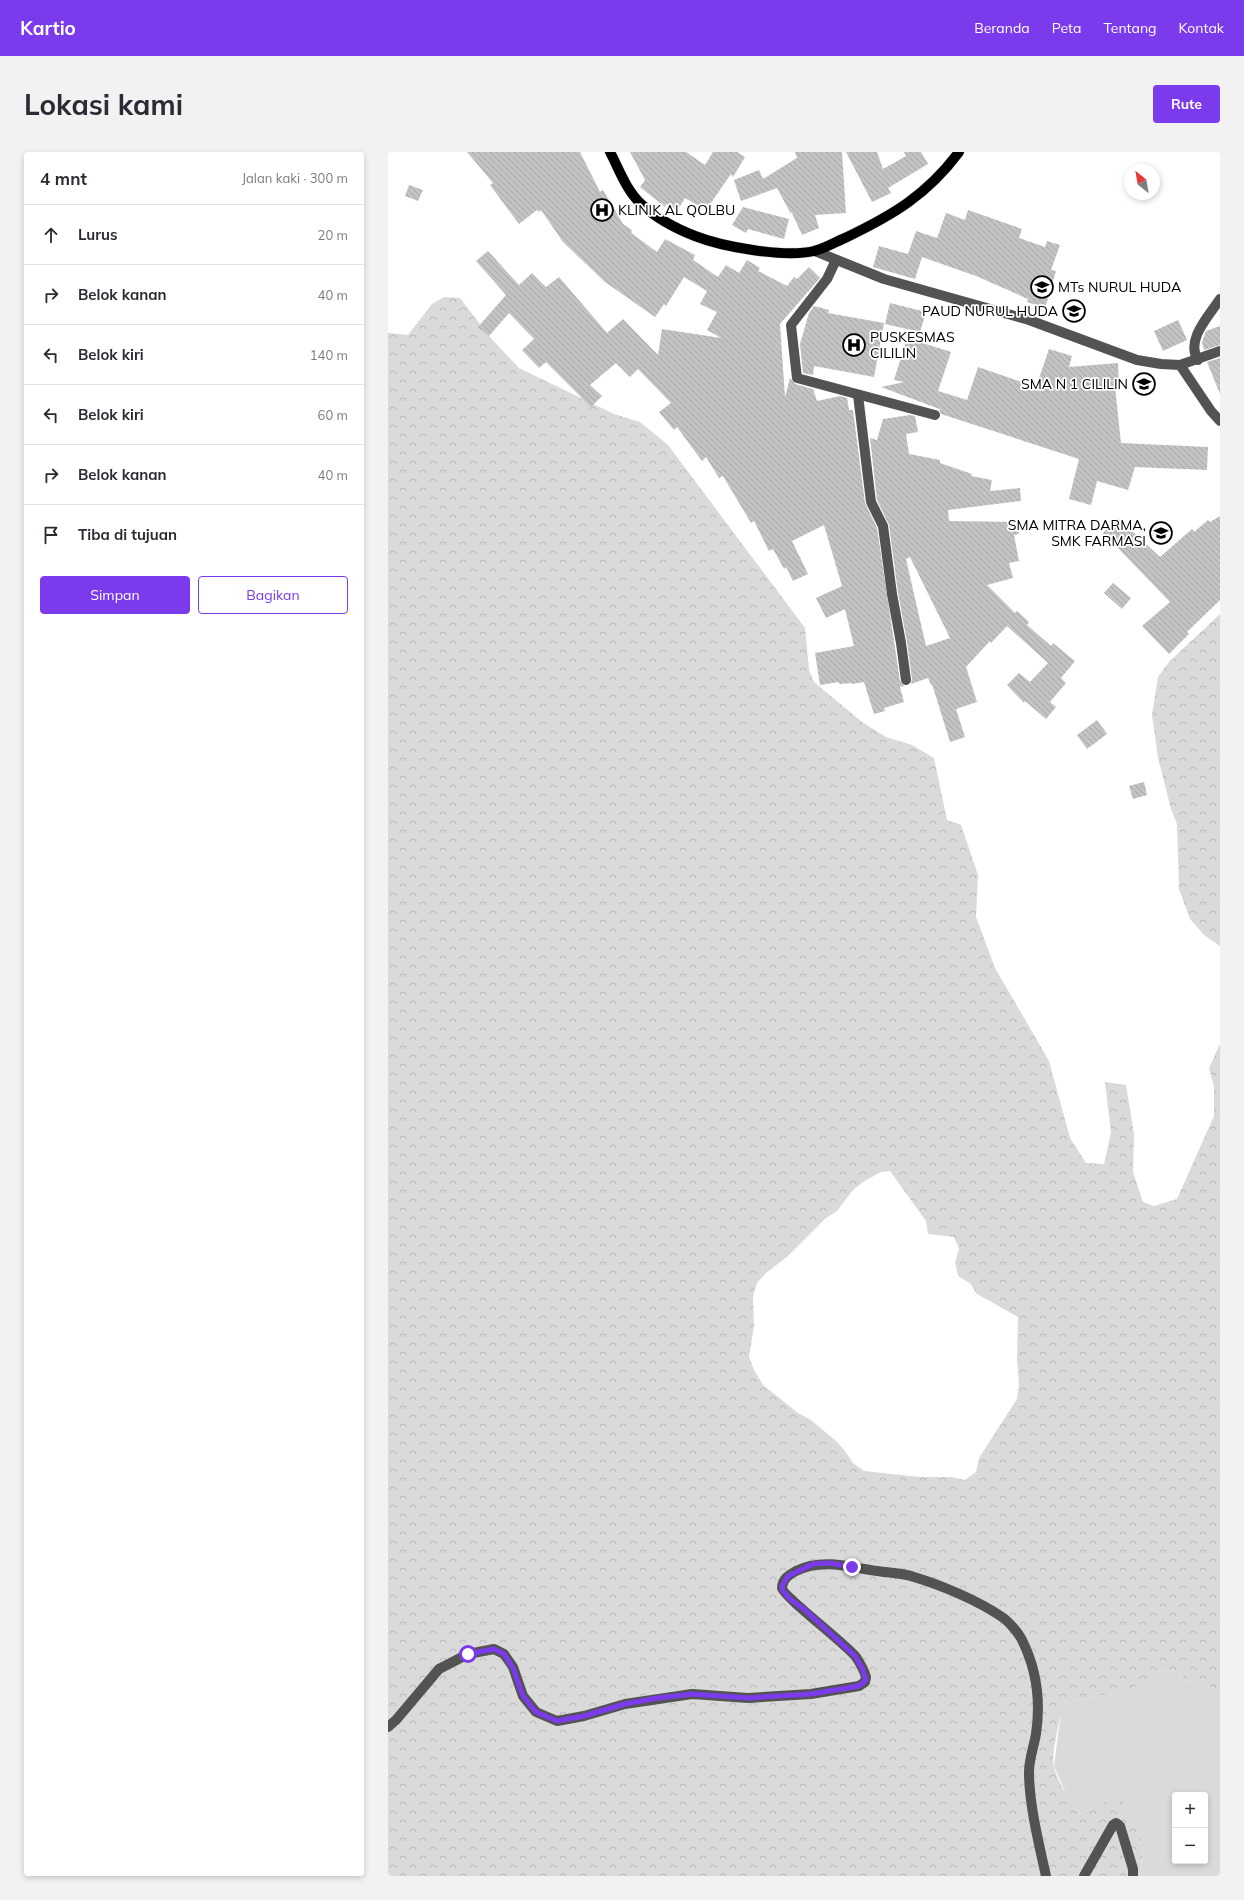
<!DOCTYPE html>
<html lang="id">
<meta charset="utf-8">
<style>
:root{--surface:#fff;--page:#f2f2f3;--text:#2b2b33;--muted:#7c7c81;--line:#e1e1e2;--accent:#7c3aed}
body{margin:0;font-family:Mulish,sans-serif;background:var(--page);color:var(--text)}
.controls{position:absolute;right:12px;bottom:12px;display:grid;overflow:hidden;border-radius:4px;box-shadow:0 2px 6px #0003}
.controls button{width:36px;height:36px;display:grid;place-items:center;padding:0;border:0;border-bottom:1px solid var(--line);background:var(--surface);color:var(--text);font:20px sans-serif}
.compass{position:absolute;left:736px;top:12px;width:36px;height:36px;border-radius:50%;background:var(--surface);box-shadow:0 2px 6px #0003;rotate:329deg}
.stop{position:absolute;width:12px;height:12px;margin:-9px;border:3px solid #7c3aed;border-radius:50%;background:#fff}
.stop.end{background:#7c3aed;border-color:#fff;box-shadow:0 1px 4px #0008}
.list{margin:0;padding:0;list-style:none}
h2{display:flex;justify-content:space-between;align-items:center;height:52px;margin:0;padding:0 16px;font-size:17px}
h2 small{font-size:13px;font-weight:400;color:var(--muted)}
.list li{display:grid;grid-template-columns:26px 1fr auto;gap:12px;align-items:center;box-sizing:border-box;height:60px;padding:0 16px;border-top:1px solid var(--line)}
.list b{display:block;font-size:15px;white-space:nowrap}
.list em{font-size:13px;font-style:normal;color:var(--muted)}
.actions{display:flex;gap:8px;padding:12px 16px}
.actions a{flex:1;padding:9px 0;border:1px solid var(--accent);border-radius:4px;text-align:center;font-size:14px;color:var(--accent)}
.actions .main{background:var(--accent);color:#fff}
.icon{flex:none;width:22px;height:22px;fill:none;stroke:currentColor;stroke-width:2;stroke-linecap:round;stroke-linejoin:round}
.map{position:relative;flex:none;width:832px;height:1724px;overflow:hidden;border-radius:4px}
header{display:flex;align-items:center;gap:24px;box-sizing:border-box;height:56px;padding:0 20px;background:var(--accent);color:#fff}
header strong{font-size:19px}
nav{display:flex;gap:22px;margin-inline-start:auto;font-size:14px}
.intro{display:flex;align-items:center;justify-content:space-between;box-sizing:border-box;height:96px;padding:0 24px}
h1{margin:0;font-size:28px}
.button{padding:10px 18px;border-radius:4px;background:var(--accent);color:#fff;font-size:14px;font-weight:700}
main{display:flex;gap:24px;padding:0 24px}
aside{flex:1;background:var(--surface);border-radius:4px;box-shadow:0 2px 6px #0003}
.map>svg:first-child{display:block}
</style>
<header>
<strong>Kartio</strong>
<nav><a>Beranda</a><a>Peta</a><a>Tentang</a><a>Kontak</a></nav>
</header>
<div class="intro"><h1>Lokasi kami</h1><a class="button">Rute</a></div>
<main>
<aside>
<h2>4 mnt<small>Jalan kaki · 300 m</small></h2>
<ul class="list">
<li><svg class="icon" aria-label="ahead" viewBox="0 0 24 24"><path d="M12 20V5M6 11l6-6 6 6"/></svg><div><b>Lurus</b></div><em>20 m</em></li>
<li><svg class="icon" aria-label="right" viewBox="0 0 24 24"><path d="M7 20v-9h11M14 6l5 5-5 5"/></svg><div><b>Belok kanan</b></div><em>40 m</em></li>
<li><svg class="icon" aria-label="left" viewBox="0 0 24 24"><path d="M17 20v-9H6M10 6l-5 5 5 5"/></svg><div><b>Belok kiri</b></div><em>140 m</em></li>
<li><svg class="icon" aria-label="left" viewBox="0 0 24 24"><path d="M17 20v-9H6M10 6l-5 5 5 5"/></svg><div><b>Belok kiri</b></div><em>60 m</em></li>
<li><svg class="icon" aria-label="right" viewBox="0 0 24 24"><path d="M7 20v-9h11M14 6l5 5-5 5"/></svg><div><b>Belok kanan</b></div><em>40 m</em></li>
<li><svg class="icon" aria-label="arrive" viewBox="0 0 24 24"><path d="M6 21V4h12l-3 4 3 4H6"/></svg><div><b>Tiba di tujuan</b></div></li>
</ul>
<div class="actions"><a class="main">Simpan</a><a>Bagikan</a></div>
</aside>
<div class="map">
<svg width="832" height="1724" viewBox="0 0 832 1724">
<defs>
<pattern id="forest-crowns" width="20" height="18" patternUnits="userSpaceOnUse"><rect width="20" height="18" fill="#dadada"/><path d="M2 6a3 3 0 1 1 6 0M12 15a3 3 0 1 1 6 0" fill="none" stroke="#b9b9b9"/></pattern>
<pattern id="building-back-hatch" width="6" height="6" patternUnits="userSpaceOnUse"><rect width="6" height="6" fill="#c3c3c3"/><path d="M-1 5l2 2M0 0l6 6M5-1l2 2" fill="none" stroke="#a6a6a6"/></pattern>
</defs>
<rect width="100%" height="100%" fill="#fff"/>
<!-- grass -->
<path fill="#dadada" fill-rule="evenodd" d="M790,1518L798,1528L832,1538V1724H751L755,1700L753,1688L733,1646L716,1650L692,1662L682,1652L666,1614L673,1559L686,1549L740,1538L775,1519ZM787,1643H817V1709H787Z"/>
<!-- forest -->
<g fill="url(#forest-crowns)" fill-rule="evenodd">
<path d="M56,145L72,146L101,184L131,216L226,262L252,270L280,293L417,476L421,518L426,530L474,570L498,585L524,593L546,606L559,668L573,673L590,723L588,765L607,816L661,909L682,986L698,1011L716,1012L723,980L717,930L738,933L746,982L745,1020L755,1050L766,1054L789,1047L826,964V935L821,916L832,892V1538L798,1528L790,1518L775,1519L741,1538L686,1549L673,1559C671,1572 663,1603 666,1615C670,1630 681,1650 692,1662L716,1650L733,1645L753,1687L755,1700L751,1724H0V181L20,183L44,152ZM502,1019L538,1069L540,1082L566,1085L571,1097L567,1110L570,1124L582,1131L589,1142L630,1165L629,1207L631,1233L629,1247L591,1306L588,1320L577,1328L564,1325H532L476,1319L465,1311L457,1299L448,1289L423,1268L410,1261L375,1233L366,1218L361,1205L366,1174L365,1144L369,1131L378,1121L400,1104L438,1066L449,1059L465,1038L475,1030L493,1020Z"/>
<polygon points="832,462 832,794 816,783 802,767 791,737 789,672 783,657 770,606 764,563 770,525 781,510"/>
</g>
<!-- building -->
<g fill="url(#building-back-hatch)" fill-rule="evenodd">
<polygon points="79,0 192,0 212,40 215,38 235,72 244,78 243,81 269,100 277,87 307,103 305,108 330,125 338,113 351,121 359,108 372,116 370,119 399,134 406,125 409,127 421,115 432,126 392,172 397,245 402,226 407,232 425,237 429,249 452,244 459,246 461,258 465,258 477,351 489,376 512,529 516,534 512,535 516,550 496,556 497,559 486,562 476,530 464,532 464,531 451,532 451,530 432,533 427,501 466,494 457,457 438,466 428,446 454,434 436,373 404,389 420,422 405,429 398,415 396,417 385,397 381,399 366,369 363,371 335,324 331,326 318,305 314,309 289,275 286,278 271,260 283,251 250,217 242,225 228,211 202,233 214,244 203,255 158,210 151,216 134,198 146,187 121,161 101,184 90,175 118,143 88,109 100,99 131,133 144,121 158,135 171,125 219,181 235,167 270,203 274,177 333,186 319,178 329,160 312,152 319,139 296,125 278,154 276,152 267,165 217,130 175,90 153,58 151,60 149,58 131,72 102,33 105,31"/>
<polygon points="242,0 298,0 317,13 325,0 349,0 357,5 345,25 343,22 318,58 297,46 289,59 278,52 277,55 252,35 257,28"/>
<polygon points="407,0 454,0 458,61 427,63 431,76 414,83 403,59 403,62 389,36 353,49 346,28 371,18 375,27 409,6"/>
<polygon points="458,0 489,0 495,17 518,4 516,0 533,0 540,12 500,36 503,41 484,50"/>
<polygon points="21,33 35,38 30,49 17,44"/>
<polygon points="355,55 401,67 396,87 360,77 358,81 344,73"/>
<polygon points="580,58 634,77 631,86 657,95 659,89 672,93 663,118 668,119 657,156 639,150 640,147 588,124 534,105 527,127 485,115 491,94 520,102 528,79 549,86 558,61 577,68"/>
<polygon points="502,151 538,160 532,180 497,172"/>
<polygon points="426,154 441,158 440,161 496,171 486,225 426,214 425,223 415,221 412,192 421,161"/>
<polygon points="790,168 799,188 775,199 766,179"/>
<polygon points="832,174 832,193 816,198 814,190 818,179"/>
<polygon points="519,186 563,200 550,239 579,248 590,215 648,235 661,197 684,204 681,215 730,211 731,234 727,235 733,291 820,295 819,318 747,315 740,338 709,329 703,353 681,347 691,307 553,262 551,258 554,258 493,235 516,230 506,228"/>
<polygon points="832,206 832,242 819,210"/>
<path d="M522,263L527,264L530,280L518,282L521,302L552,308V311L584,322L583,324L604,328L602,339L632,336L633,349L560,358L561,369L632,370L631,382L626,383L631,409L621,411L625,426L599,433L627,461L629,459L641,470L639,473L663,494L665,491L687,509L673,526L678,531L662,550L668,555L658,567L637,549L636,551L619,533L631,521L642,530L660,511L619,474L603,491L602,489L578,515L589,550L568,557L577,585L562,590L544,532L543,533L540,526L523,532L524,527L519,490L510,441L501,373L489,348L482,286L489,288L495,267ZM522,405L562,486L538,494L518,407Z"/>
<polygon points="832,364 832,448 799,480 801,482 781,502 754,474 782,450 729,395 714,382 730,366 772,405 804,377 806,380 820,368 822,370"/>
<polygon points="725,431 743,446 734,457 716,441"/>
<polygon points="709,568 719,582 699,597 689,583"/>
<polygon points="756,630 759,643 745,647 741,634"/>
</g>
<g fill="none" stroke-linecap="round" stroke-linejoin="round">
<!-- major casing -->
<g stroke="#dbdbdb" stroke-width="11">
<path id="major" d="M222,0C231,17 238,38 253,52C267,65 289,77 307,84C335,95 397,106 426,99C436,97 447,90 457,86C505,63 539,43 571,0"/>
</g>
<!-- minor -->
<g stroke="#535353" stroke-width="10">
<polyline points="427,99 496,127 641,168 749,208 773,212 792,213 823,259 832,269"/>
<polyline points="448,108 439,127 403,173 409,226 547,263"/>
<path d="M810,208C797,188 821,164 832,147"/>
<polyline points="792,213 832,199"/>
<polyline points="470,243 483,350 495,374 504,442 513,491 518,528"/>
<path d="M0,1575L8,1568L51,1517L80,1502L106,1497L116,1502L125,1515L135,1544L148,1560L169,1569L196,1564L237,1552L304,1542L360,1546L423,1542L471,1534L477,1530L478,1525C476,1518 472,1511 468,1505C459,1493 395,1444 394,1436C394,1427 401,1423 408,1419C434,1406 461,1415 489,1419C501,1421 515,1421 526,1425C553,1433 591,1449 614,1465C620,1469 629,1479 633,1486C649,1517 653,1548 648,1582C646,1594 641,1607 641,1620C641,1652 651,1692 658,1724"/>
<polyline points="696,1724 725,1673 728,1671 732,1674 745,1717 745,1724"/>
</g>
<!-- major -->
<use href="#major" stroke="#000" stroke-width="10"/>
</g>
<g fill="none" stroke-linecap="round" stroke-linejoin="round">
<!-- route -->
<polyline stroke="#7c3aed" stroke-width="5" points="80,1502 106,1497 116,1502 125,1516 135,1544 148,1560 169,1569 196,1564 237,1552 270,1546 304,1542 360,1546 423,1542 471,1534 478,1528 474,1516 467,1504 417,1458 402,1447 395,1439 394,1434 400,1424 425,1412 441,1411 464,1415"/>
</g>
<!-- icons -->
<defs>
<g id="hospital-ring" transform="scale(1.15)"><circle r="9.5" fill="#fff" stroke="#000" stroke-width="1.5"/><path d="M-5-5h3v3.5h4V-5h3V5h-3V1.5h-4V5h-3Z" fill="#000"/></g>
<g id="school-ring" transform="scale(1.15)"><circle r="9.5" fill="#fff" stroke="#000" stroke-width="1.5"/><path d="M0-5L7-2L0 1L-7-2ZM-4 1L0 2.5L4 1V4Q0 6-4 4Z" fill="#000"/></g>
</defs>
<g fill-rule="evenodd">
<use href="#hospital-ring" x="214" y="58"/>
<use href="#school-ring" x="654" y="135"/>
<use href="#school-ring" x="686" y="159"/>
<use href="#hospital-ring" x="466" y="193"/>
<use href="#school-ring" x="756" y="232"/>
<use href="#school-ring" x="773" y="381"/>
</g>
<g text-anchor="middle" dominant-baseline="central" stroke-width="3.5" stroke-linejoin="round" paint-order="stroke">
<!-- poi labels -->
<g font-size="14" fill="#000" stroke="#fff" text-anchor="start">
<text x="230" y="58">KLINIK AL QOLBU</text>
<text x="670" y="135">MTs NURUL HUDA</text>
<text x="670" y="159" text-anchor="end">PAUD NURUL HUDA</text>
<text x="482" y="185">PUSKESMAS<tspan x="482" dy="16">CILILIN</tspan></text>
<text x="740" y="232" text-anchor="end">SMA N 1 CILILIN</text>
<text x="758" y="373" text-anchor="end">SMA MITRA DARMA,<tspan x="758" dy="16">SMK FARMASI</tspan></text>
</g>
</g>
</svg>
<div class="controls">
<button>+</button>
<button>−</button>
</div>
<svg class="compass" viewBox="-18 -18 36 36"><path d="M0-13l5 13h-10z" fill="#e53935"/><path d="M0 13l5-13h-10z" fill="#7c7c81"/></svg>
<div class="stop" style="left:80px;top:1502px"></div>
<div class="stop end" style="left:464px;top:1415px"></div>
</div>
</main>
